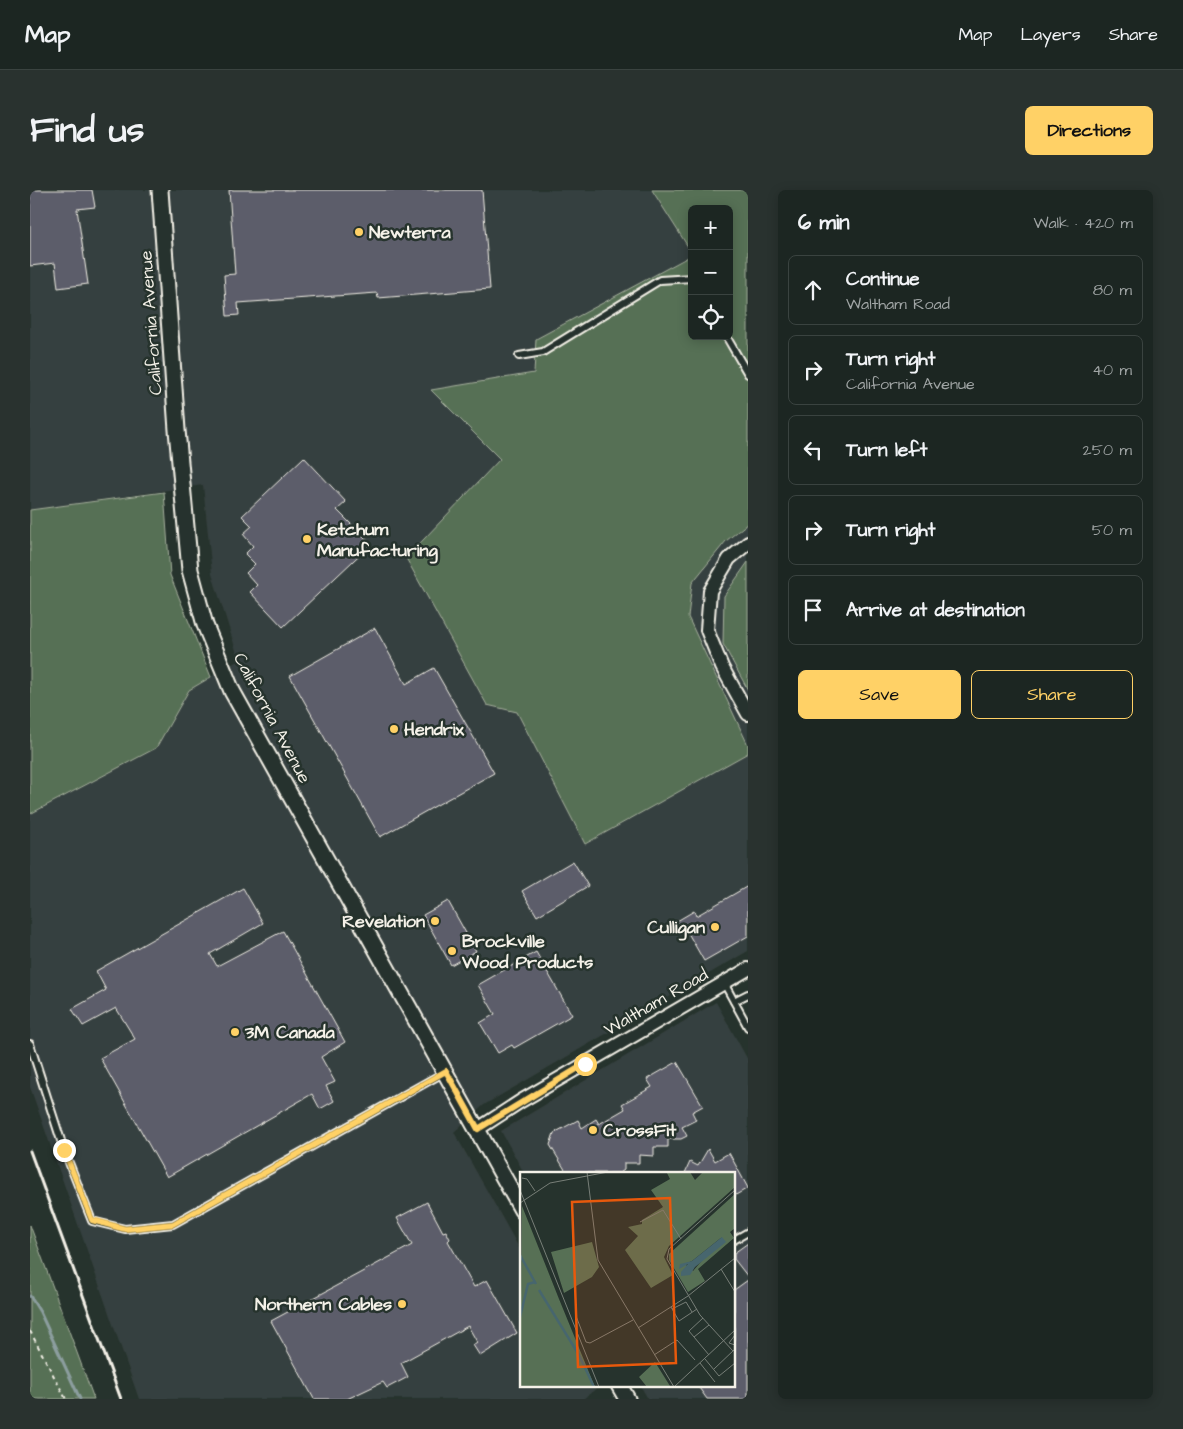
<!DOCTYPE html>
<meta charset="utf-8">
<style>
:root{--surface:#1c2622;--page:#29322f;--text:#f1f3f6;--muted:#a0a5a5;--line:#3a4340;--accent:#ffd166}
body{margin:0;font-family:"Architects Daughter",sans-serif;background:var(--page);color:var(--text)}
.controls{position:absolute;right:15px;top:15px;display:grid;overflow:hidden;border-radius:8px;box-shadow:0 2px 12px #0003}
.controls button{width:45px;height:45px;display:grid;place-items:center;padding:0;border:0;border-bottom:1px solid var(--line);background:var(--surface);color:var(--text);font:25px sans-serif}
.stop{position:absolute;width:15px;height:15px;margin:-11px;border:4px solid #ffd166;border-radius:50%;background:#fff}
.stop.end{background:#ffd166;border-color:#fff;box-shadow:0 1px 5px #0008}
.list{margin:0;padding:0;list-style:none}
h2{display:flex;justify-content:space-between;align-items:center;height:65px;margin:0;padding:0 20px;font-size:21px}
h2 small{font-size:16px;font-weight:400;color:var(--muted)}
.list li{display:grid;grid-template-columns:32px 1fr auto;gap:15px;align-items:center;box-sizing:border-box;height:70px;margin:0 10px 10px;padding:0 10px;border:1px solid var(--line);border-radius:8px}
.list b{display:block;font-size:19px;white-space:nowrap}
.list p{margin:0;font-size:16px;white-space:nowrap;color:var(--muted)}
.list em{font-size:16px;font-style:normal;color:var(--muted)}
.actions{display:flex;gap:10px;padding:15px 20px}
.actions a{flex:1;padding:11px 0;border:1px solid var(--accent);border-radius:8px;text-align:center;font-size:18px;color:var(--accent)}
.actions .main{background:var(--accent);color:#111}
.icon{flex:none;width:28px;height:28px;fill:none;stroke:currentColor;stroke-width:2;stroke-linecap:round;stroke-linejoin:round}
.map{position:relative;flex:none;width:718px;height:1209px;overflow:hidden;border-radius:8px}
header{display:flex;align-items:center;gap:30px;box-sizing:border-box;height:70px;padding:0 25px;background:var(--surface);border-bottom:1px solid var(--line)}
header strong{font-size:24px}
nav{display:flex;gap:28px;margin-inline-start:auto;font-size:18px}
.intro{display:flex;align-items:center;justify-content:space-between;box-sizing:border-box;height:120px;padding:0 30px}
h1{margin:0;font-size:35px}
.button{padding:12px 22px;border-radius:8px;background:var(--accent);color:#111;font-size:18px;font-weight:700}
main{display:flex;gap:30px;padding:0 30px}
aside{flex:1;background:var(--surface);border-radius:8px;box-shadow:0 2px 12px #0003}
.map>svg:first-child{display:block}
</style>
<header>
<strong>Map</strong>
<nav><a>Map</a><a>Layers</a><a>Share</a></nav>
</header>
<div class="intro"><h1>Find us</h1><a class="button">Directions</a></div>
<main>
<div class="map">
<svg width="718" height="1209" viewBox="0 0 718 1209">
<rect width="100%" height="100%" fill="#26332d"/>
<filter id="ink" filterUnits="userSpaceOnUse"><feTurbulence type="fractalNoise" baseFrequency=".02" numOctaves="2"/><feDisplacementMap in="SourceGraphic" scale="10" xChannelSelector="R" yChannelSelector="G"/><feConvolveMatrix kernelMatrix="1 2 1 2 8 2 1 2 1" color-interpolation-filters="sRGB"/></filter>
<g filter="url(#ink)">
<!-- built -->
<g fill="#36403f" fill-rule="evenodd">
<path d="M0,0H718V761L454,915L424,942L492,1063V1195H565L567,1198L553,1209H109L0,897V624L126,558L159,500L209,470L182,384L173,295L0,320ZM662,19H699V146H662Z"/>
<polygon points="686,812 718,870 718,1209 618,1209 610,1195 704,1195 704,983 494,983 471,941"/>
</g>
<!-- green -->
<g fill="#577055" stroke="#a6b09e">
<polygon points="622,0 718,0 718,333 696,351 662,393 658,427 718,555 718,563 555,654 487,522 457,515 376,368 470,269 401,200 504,183 506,149 662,65 662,146 699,146 699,19 662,19 662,63"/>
<polygon points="134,302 140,385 181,487 159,500 126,558 0,624 0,320"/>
<polygon points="718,372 718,500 693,454 694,406"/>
<polygon points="0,1035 64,1209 0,1209"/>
</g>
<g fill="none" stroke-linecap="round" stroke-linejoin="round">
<!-- stream -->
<polyline stroke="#8c9e9f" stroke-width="3" points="0,1106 10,1122 50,1209"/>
</g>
<!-- building -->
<g fill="#5c5d6a" stroke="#f4f1e8">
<polygon points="0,0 62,0 65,17 47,19 58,94 28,98 25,73 0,76"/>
<polygon points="199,0 452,0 460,99 348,108 347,103 208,113 209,125 197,126 194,85 205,84"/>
<polygon points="274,267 316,312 307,320 341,354 253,437 220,402 227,395 216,383 225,374 215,364 223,356 213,344 222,336 212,326"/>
<polygon points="345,438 376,494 404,478 464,583 350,647 260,486"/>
<polygon points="543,671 558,696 507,726 492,701"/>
<polygon points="718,696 718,746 674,771 658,743 655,745 647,731 664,721 666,726"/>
<polygon points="213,698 233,733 180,764 187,776 253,741 315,852 291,867 305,892 296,896 304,911 290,919 282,904 137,987 70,868 105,849 86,818 53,836 42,819 76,800 66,781"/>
<polygon points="418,711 446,761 421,775 393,725"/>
<polygon points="506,762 542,825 484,858 482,855 468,863 450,833 465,824 448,795"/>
<polygon points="647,872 673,916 662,922 666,930 652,937 657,946 651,949 638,949 638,957 624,957 624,966 609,965 609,973 594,973 594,980 590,983 537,983 520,955 524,943 548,930 552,938 566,929 569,934 595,919 592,914 622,897 617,889"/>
<polygon points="678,959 685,971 699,963 718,998 704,1006 704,983 655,983 660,972 668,976"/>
<polygon points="397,1012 413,1042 416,1041 420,1049 418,1051 444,1097 457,1090 487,1143 450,1166 443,1155 447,1152 438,1136 371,1173 378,1187 357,1198 353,1192 317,1209 284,1209 241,1131 382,1055 367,1028"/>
<polygon points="718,1053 718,1087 704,1069 704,1063"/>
<polygon points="718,1090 718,1209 677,1209 667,1195 704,1195 704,1100"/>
</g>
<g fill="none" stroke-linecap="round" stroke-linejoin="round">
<!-- service casing -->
<g stroke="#f4f1e8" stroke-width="10">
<g id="service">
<polyline points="696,146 718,184"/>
<polyline points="489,166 513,162 630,90 662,88"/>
<polyline points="694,793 718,837"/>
<polyline points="704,811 718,804"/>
<polyline points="0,854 34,960 62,1031 95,1039 143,1034 415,882"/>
<polyline points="704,1050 718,1042"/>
</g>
</g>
<!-- minor casing -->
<g stroke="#f4f1e8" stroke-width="16">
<g id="minor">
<polyline points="718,353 699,369 680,401 677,440 692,477 718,524"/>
<polyline points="448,939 491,911 718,779"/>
</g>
</g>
<!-- tertiary casing -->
<g stroke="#f4f1e8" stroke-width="19">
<g id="tertiary">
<polyline points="130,0 147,240 160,380 175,435 202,501 492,1020"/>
<polyline points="589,1195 597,1209"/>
</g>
</g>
<!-- path -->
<polyline stroke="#f4f1e8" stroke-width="2" stroke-dasharray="4 4" stroke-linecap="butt" points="0,1141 36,1209"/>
<!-- service -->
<use href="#service" stroke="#26332d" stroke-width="6"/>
<!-- minor -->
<use href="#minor" stroke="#26332d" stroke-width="12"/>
<!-- tertiary -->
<use href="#tertiary" stroke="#26332d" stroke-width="15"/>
<!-- rail -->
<polyline stroke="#f4f1e8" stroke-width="3" points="0,961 91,1209"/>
</g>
</g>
<g fill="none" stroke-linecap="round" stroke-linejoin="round" filter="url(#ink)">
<!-- route -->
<polyline stroke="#ffd166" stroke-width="6" points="34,960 62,1030 95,1039 143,1034 416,881 448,939 555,874"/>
</g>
<!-- markers -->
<g fill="#ffd166" stroke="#26332d" stroke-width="2">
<circle cx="329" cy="42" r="5"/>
<circle cx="277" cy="349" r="5"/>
<circle cx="364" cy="539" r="5"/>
<circle cx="405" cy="731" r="5"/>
<circle cx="685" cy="737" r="5"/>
<circle cx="422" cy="761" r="5"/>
<circle cx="205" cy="842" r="5"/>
<circle cx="563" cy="940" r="5"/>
<circle cx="372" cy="1114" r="5"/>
</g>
<g text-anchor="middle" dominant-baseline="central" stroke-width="5" stroke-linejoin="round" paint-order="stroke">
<!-- poi labels -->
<g font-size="18" font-weight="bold" fill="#f4f1e8" stroke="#26332d" text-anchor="start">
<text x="339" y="42">Newterra</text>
<text x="287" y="339">Ketchum<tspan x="287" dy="21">Manufacturing</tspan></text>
<text x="374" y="539">Hendrix</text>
<text x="395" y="731" text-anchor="end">Revelation</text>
<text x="675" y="737" text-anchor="end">Culligan</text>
<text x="432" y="751">Brockville<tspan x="432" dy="21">Wood Products</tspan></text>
<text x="215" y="842">3M Canada</text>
<text x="573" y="940">CrossFit</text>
<text x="362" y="1114" text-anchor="end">Northern Cables</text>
</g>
<!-- street labels -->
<g font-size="18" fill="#f4f1e8" stroke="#26332d">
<text transform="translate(121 133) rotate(-94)">California Avenue</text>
<text transform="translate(242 528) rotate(62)">California Avenue</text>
<text transform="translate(626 812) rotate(-30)">Waltham Road</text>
</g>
</g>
<!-- overview -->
<g transform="translate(490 982)">
<rect width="215" height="215" fill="#26332d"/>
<path d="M170,0L175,8L183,0H215V15L149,74L144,85L153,103L131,116L105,78L118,64L108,55L122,52V48L143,35L131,18L150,7L147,1ZM215,22V56L210,60L214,66L178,97L185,109L168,120L149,88V82ZM202,65L173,99L165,92L172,89ZM2,34L39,127L75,215H0ZM72,70L79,95L72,105L44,121L31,80ZM135,190L150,214V215H127L119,205Z" fill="#577055" fill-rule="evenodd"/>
<path d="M202,65L206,70L175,95L170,103L161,104V100L168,92L159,97L160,92L172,89Z" fill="#47666e"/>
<path fill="none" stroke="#47666e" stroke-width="2.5" d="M0,83L16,112M19,118L59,183L74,215M0,145L8,112L15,110"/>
<path fill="none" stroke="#787f78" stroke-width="1" d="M67,0L78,88L154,215M2,6L7,7L15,19M0,18L79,215M0,31L30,11L88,0M120,50L143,38L161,67M201,97L215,120M151,135L159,149L177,137M152,137L166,130L172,140M56,144L66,170L70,171L113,148M183,146L169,159L189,183M118,156L168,124L215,86M215,163L209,171L215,173M174,165L189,153M213,179L180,143L147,87L149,77L215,18M134,183L157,168L175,188M185,187L199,204L215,191M180,191L195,210M194,197L215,177M154,215L215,158"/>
<path fill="#e8590c" fill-opacity="0.15" stroke="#e8590c" stroke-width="2.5" d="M150,26L156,191L58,195L52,30Z"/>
<rect width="215" height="215" fill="none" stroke="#f4f1e8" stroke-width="2.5"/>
</g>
</svg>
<div class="controls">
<button>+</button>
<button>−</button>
<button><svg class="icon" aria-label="locate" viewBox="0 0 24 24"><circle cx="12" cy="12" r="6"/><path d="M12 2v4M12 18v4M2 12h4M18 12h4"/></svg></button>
</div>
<div class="stop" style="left:555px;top:874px"></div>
<div class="stop end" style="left:34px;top:960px"></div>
</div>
<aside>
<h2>6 min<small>Walk · 420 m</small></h2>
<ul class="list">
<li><svg class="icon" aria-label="ahead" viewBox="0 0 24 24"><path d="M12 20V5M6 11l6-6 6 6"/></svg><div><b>Continue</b><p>Waltham Road</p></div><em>80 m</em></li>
<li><svg class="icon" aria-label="right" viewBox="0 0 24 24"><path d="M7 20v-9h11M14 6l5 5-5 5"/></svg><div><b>Turn right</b><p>California Avenue</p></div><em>40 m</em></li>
<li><svg class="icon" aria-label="left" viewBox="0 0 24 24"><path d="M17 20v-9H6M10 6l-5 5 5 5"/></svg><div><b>Turn left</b></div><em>250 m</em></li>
<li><svg class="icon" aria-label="right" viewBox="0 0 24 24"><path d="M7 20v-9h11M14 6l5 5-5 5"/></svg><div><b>Turn right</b></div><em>50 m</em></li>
<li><svg class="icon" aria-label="arrive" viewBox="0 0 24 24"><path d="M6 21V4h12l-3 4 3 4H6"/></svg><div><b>Arrive at destination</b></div></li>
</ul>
<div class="actions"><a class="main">Save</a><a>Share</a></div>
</aside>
</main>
